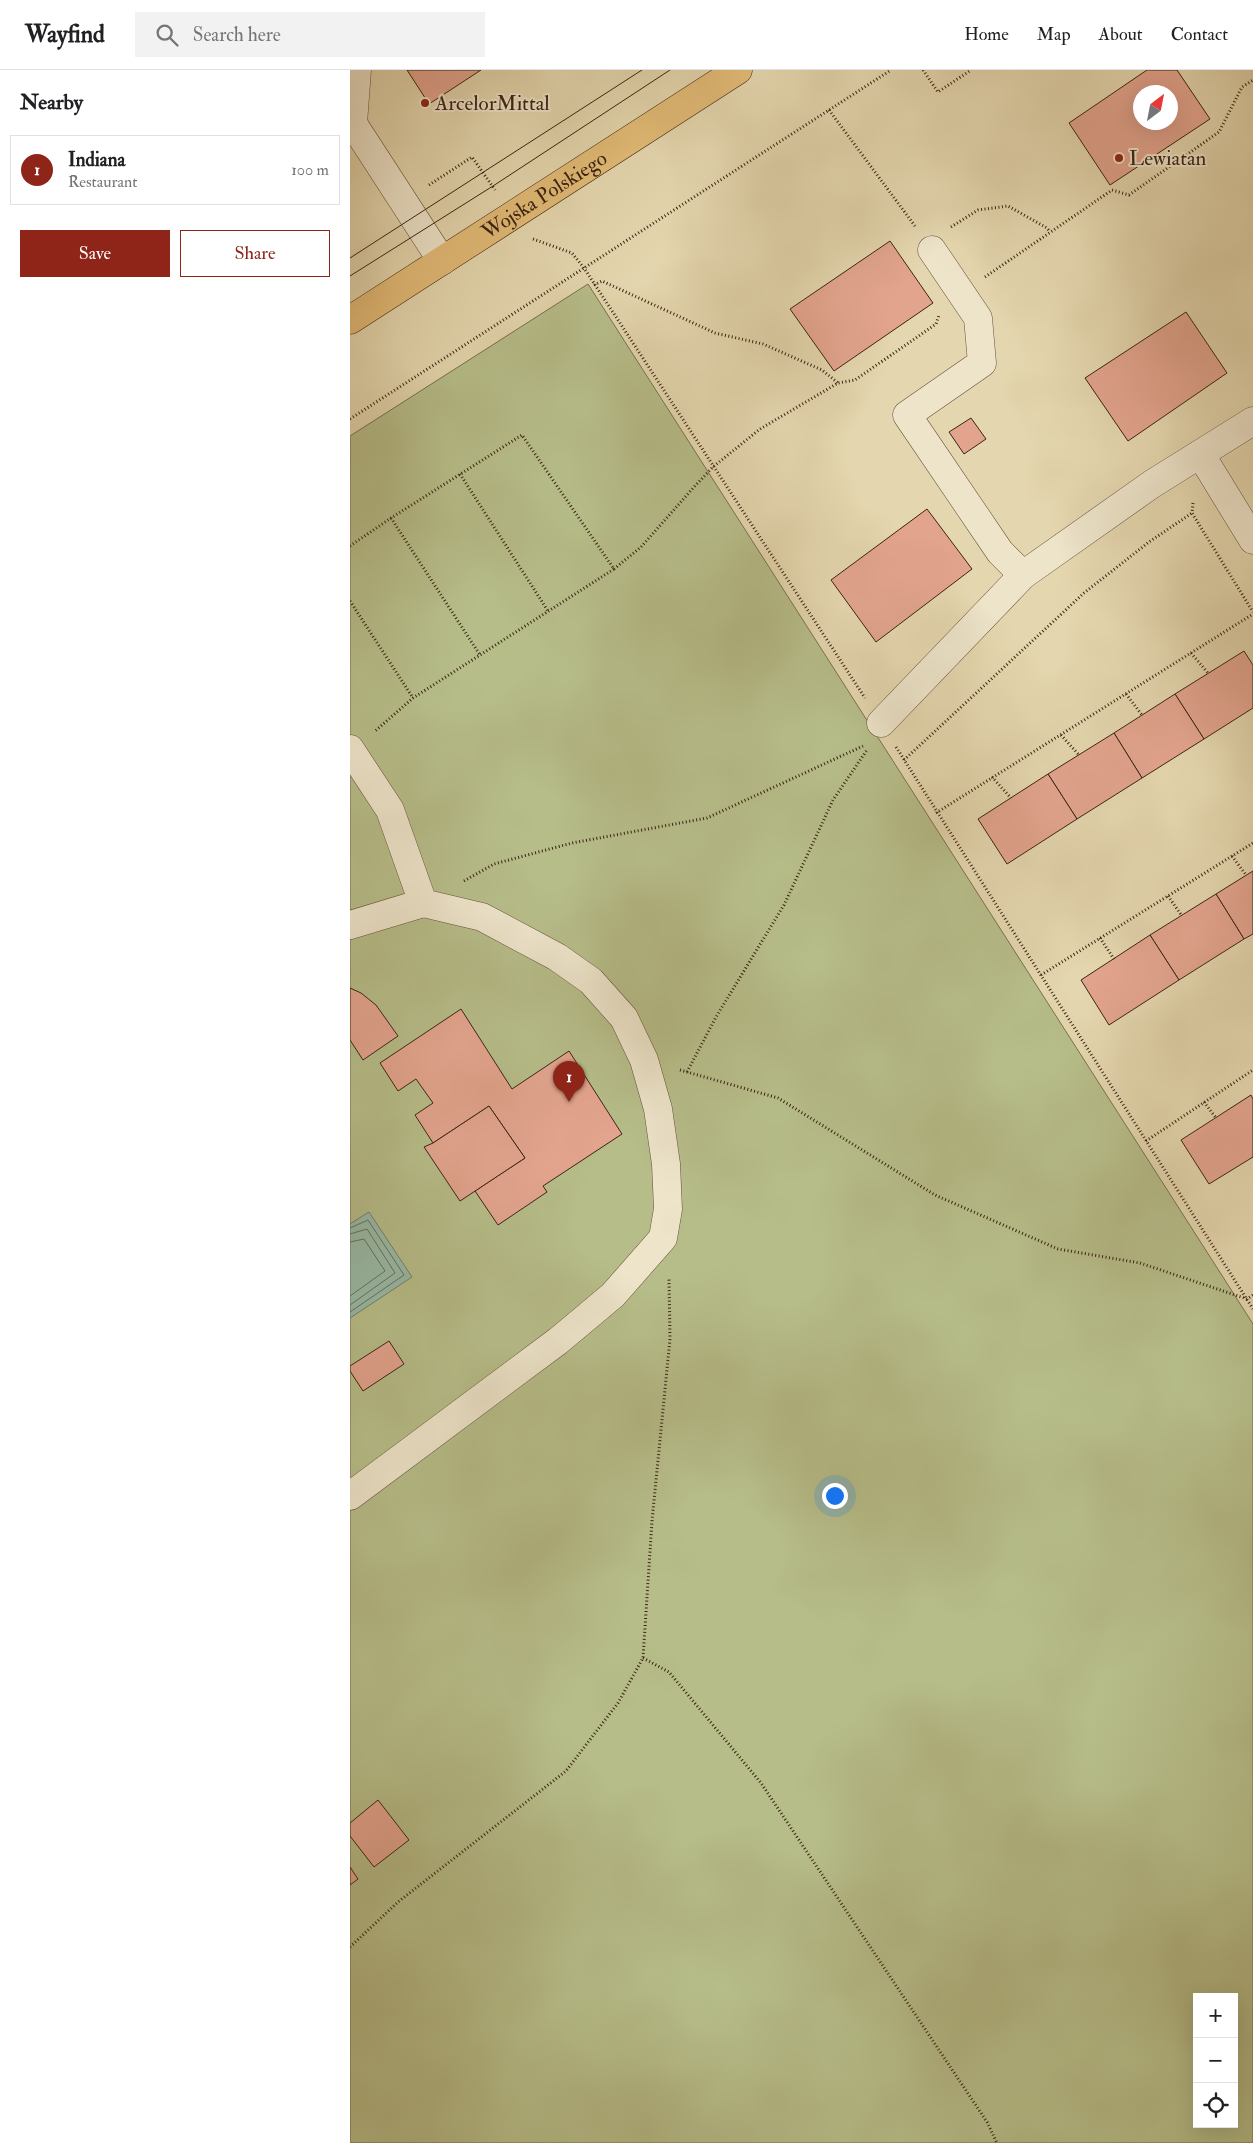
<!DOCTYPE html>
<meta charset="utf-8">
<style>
:root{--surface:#fff;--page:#f2f2f2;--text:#202124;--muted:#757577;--line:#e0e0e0;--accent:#8f2418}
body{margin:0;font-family:"IM FELL Double Pica",serif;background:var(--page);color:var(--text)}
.controls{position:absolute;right:15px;bottom:15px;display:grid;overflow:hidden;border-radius:0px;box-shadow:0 5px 20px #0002}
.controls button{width:45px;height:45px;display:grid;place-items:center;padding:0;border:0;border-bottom:1px solid var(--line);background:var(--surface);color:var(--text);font:25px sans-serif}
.compass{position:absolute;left:783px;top:15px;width:45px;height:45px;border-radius:50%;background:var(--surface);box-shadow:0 5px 20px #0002;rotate:32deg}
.you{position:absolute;left:484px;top:1425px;width:18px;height:18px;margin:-12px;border:4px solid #fff;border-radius:50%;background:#1a73e8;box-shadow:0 0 0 8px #1a73e833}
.badge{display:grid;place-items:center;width:32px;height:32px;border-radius:50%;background:var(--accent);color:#fff;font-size:16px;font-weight:700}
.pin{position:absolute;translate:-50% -41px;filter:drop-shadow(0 1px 2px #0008)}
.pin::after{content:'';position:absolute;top:26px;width:18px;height:15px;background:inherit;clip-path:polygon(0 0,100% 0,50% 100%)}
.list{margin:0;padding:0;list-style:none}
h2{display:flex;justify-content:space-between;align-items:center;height:65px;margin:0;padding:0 20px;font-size:21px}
h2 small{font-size:16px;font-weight:400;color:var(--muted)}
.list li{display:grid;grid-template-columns:32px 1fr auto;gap:15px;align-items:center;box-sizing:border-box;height:70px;margin:0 10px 10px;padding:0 10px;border:1px solid var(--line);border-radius:0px}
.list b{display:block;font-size:19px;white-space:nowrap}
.list p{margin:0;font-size:16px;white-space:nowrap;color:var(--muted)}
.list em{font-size:16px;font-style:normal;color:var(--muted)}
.actions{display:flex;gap:10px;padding:15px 20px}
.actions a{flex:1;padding:11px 0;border:1px solid var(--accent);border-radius:0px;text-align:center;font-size:18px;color:var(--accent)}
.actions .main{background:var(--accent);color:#fff}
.icon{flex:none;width:28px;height:28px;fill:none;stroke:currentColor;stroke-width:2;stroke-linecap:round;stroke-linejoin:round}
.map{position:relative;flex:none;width:903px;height:2073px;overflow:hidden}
header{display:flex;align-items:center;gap:30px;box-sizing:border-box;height:70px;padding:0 25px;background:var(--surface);border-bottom:1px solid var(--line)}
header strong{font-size:24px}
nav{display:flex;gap:28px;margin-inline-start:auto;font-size:18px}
.search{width:350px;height:45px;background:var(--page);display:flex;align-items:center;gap:12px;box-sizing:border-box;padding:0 18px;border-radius:0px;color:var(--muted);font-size:19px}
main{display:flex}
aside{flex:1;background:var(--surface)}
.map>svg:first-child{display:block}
</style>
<header>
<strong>Wayfind</strong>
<div class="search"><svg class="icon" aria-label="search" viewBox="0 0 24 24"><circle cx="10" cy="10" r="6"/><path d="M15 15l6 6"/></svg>Search here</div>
<nav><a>Home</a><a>Map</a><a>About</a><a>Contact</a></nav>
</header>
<main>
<aside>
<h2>Nearby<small></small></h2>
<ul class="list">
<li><span class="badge">1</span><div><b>Indiana</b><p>Restaurant</p></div><em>100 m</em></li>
</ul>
<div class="actions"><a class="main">Save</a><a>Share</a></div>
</aside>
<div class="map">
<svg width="903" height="2073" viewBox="0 0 903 2073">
<rect width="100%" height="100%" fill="#e4d6ae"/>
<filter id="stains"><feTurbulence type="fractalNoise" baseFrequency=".004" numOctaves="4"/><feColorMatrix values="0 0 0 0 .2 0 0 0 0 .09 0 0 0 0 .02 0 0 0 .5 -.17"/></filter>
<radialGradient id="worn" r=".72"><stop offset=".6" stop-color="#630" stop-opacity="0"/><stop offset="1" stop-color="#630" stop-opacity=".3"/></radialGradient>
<!-- green -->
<path fill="#b6bd89" stroke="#78704f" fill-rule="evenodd" d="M238,214L903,1254V2073H0V366ZM847,1927H884V2054H847Z"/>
<!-- water -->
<polygon fill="#97baa6" stroke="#727e6c" points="19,1142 62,1207 0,1248 0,1154"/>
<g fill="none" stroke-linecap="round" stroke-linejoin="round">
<!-- shore -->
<g stroke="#696e5e" stroke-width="1">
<polyline points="0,1158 18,1150 54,1205 0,1242"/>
<polyline points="0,1164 17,1159 45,1203 0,1235"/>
<polyline points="0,1172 14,1169 35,1201 0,1226"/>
</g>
</g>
<!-- building -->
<g fill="#e3a48e" stroke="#3b2315" fill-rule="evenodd">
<polygon points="57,0 131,0 79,34"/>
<path d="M797,0H827L860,49L760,115L719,53ZM790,22H820V52H790Z"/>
<polygon points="540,171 583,233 484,301 440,239"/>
<polygon points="836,242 877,303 778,371 735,308"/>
<polygon points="621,348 636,369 614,384 599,362"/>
<polygon points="577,439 622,499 526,572 481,510"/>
<polygon points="894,581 903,595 903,638 854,669 825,624"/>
<polygon points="825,624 854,669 792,708 764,663"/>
<polygon points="764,663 792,708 727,749 698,704"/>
<polygon points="698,704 727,749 657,794 628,749"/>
<polygon points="903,801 903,864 894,869 866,824"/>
<polygon points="866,824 894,869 829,910 800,865"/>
<polygon points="800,865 829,910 759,955 731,910"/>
<polygon points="0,918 11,923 26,935 48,966 13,990 0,970"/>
<polygon points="111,939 162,1019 219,981 272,1064 193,1116 197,1122 148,1155 125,1121 175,1088 139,1036 83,1073 65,1045 83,1033 66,1009 48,1021 30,993"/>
<polygon points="901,1025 903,1029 903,1087 859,1114 831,1070"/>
<polygon points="139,1036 175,1088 110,1131 74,1077 83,1073"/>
<polygon points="39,1271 54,1294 13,1321 0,1301 0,1296"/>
<polygon points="28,1730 59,1770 24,1797 0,1766 0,1753"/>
<polygon points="0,1797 8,1809 0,1815"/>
</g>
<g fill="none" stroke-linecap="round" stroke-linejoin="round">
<!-- minor casing -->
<g stroke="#65503b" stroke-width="29">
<g id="minor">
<polyline points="0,49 92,191"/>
<polyline points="0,55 3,53 7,0"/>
<polyline points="582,180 628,248 632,293 557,345 650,482 673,505"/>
<polyline points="851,385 903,470"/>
<polyline points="531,653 673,505 802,414 903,351"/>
<polyline points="0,679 40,740 73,833 132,847 207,887 241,911 274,948 294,990 308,1039 316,1094 318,1139 313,1168 263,1225 208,1271 0,1426"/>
<polyline points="0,855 73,833"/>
</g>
</g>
<!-- major casing -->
<g stroke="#3b2315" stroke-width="29">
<g id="major">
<path id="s1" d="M0,250L388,0"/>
</g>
</g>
<!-- path -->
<g stroke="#3b2315" stroke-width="3" stroke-dasharray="1 2.5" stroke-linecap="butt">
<polyline points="573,0 588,22 621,0"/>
<polyline points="479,40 565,156"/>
<polyline points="79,115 122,87 145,120"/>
<polyline points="601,157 628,140 658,136 697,158 700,162"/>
<polyline points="183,169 222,183 234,198 515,628"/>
<polyline points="635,207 762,120 779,125 869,62 892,17 903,10"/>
<polyline points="244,215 252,211 365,263 413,274 472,300 488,313"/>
<polyline points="0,349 541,0"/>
<polyline points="110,404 198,541"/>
<polyline points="843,433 842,443 903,542"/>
<polyline points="41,448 130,585"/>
<polyline points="0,476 41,448 172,365 264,499 63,628 24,662"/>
<polyline points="264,499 291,477 344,417 363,397 410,359 488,313 505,310 586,254 589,245"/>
<polyline points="0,531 63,628"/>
<polyline points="841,583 858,603"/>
<polyline points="776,624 792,645"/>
<polyline points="711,665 729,685"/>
<polyline points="546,677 903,1239"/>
<polyline points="554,690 734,523 799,472 842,443"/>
<polyline points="642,707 661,728"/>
<polyline points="586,743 903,544"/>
<polyline points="882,786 896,805"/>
<polyline points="114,811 144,794 222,773 357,748 513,676"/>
<polyline points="818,826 832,846"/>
<polyline points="750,868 764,889"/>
<polyline points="691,905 903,773"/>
<polyline points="330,1000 428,1028 585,1125 708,1179 790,1193 897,1229 903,1225"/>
<polyline points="337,1002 366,947 434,835 483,730 517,680"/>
<polyline points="854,1032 866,1048"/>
<polyline points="796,1071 903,1000"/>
<polyline points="293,1588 319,1602 411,1713 637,2052 647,2073"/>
<polyline points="0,1877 48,1832 216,1701 268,1633 293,1588 302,1451 320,1269 319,1208"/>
</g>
<!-- minor -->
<use href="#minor" stroke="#ede4ca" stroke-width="28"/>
<!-- major -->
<use href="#major" stroke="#e2bb77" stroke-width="28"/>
<!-- tram -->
<g stroke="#3b2315" stroke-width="1">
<polyline points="0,188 292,0"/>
<polyline points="0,206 143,116 320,0"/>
</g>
</g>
<!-- markers -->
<g fill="#8f2418" stroke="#ede4ca" stroke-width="2">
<circle cx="75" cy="33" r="5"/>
<circle cx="769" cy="88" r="5"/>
</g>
<g text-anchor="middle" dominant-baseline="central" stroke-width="4" stroke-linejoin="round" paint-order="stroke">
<!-- poi labels -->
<g font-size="21" fill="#3b2315" stroke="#ede4ca" text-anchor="start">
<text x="85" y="33">ArcelorMittal</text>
<text x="779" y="88">Lewiatan</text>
</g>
<!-- street labels -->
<g font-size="21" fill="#3b2315" stroke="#ede4ca">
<text stroke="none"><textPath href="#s1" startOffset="231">Wojska Polskiego</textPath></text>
</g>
</g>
<rect width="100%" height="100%" filter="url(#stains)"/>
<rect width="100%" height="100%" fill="url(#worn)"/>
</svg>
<div class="controls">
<button>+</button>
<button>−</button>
<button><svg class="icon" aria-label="locate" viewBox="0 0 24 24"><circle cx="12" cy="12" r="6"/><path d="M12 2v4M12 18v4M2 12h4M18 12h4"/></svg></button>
</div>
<svg class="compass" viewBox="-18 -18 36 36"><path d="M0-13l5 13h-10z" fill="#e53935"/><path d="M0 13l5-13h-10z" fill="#757577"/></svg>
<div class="you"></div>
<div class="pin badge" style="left:219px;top:1032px">1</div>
</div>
</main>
